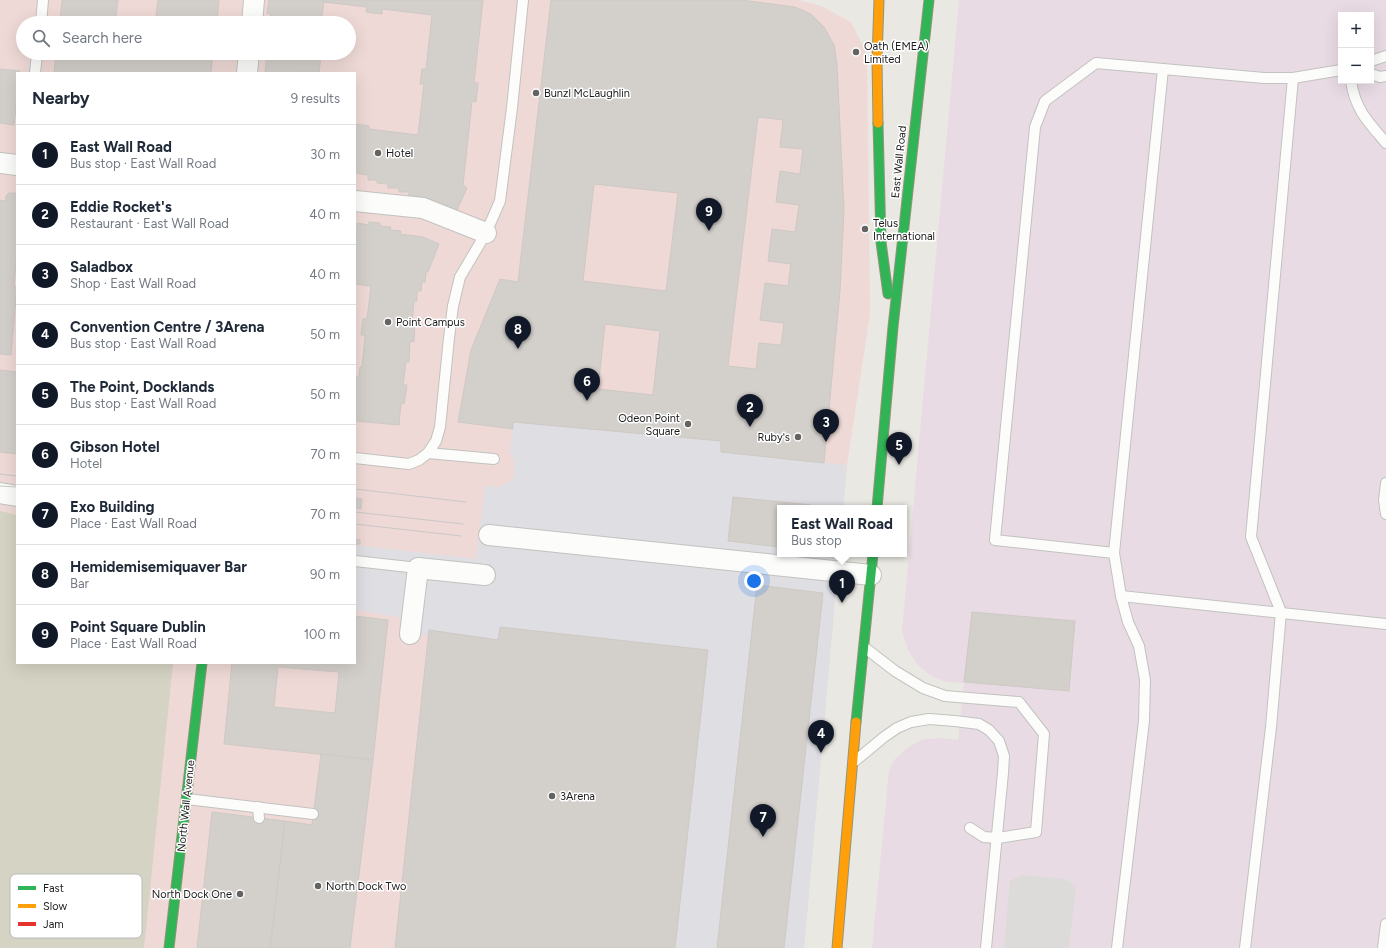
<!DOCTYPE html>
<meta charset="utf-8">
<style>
:root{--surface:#fff;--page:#f6f6f7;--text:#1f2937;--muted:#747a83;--line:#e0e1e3;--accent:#111827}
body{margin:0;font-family:Figtree,sans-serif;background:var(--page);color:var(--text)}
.controls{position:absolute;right:12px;top:12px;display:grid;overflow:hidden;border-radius:0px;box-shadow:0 4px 16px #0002}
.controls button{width:36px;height:36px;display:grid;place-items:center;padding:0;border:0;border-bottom:1px solid var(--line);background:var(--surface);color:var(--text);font:20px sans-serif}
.you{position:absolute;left:754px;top:581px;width:14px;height:14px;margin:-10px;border:3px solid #fff;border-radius:50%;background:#1a73e8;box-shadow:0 0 0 6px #1a73e833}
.badge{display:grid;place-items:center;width:26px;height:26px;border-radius:50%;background:var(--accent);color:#fff;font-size:13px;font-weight:700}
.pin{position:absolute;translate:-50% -33px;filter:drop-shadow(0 1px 2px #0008)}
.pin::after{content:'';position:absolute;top:21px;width:14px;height:12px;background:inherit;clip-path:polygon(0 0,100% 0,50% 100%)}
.popup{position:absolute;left:777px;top:505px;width:130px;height:52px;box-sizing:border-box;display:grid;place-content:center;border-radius:0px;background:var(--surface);filter:drop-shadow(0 1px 3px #0005);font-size:13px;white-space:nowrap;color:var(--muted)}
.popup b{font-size:15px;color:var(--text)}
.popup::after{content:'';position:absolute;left:50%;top:100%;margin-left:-8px;border:8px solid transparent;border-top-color:var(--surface)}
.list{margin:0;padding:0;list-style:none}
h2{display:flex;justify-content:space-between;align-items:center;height:52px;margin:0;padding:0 16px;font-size:17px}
h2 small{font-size:13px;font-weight:400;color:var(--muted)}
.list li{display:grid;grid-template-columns:26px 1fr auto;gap:12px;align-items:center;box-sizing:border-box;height:60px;padding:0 16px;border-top:1px solid var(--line)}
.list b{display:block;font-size:15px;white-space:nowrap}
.list p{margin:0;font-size:13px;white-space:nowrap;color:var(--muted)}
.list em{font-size:13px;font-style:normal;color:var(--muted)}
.icon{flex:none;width:22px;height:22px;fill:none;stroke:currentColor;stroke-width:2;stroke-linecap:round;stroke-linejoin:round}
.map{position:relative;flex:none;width:1386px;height:948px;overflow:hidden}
.search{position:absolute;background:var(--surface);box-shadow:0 4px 16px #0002;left:16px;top:16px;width:340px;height:44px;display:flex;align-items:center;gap:10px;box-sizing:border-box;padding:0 14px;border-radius:22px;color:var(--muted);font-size:15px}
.panel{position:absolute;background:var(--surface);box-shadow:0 4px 16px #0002;left:16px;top:72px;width:340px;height:592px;border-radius:0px}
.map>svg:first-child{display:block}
</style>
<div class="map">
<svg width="1386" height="948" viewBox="0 0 1386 948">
<rect width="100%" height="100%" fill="#eae8e2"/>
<!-- commercial -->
<path fill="#eed9d6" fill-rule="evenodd" d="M0,0H799L821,6L851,22L867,54L870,314L847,465L843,508H780V554H839L804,948H0ZM23,23H349V53H23ZM17,73H355V663H17Z"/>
<!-- industrial -->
<path fill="#e9dbe4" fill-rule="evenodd" d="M959,0H1386V948H872L889,770L895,759L908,747L924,739L942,738L958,740L964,683L947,682L931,676L917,664L908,650L902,631ZM1341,15H1371V81H1341Z"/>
<!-- construction -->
<polygon fill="#d5d3c3" points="0,511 17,515 17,663 173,663 144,948 0,948"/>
<!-- parking -->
<polygon fill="#dcdbd9" points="1022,875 1066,879 1076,887 1069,948 1004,948 1010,881"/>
<!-- plaza -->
<polygon fill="#dedee3" points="513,422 721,441 721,452 847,465 843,508 811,508 811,505 734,497 729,541 780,547 780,554 839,554 804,948 784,948 822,593 757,586 717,948 675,948 708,651 500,627 498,640 429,630 428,635 407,634 405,618 355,610 355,545 476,559 485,486 498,487 504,485 510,481 514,476 514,461 510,453"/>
<!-- building -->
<g fill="#d3cfcb" stroke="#cec9c4" fill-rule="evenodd">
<polygon points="62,0 118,0 115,23 60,23"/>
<polygon points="158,0 219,0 217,23 155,23"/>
<polygon points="269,0 483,0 474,83 478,83 476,102 472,101 463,185 467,188 456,212 419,201 419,196 409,196 409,192 399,192 399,188 388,188 388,184 377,183 377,180 368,180 368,175 355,173 355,124 369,126 369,129 418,135 424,84 420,84 422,69 426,69 432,15 382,9 382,14 366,12 367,7 324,2 321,23 270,23 271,14 267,13"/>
<path d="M551,0H741L795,7L811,14L824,27L834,45L837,65L844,210L840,291L824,463L721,452V441L513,422V429L458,422L471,350L500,279L518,282ZM758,117L783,120L780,147L803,149L800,174L780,171L776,202L799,205L795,232L772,229L768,261L791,264L788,286L765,283L760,320L784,323L781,345L759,343L756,369L728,366ZM594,184L678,193L666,291L583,281ZM605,324L660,331L653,395L598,389Z"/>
<polygon points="56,53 119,53 141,56 141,53 213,53 211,73 54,73"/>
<polygon points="267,53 318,53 318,56 321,56 319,72 265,73"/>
<polygon points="0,69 20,71 20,73 17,73 17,98 14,125 0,123"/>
<polygon points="9,193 17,193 17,249 14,287 17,287 11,355 0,354 0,200 6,201 6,196"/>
<polygon points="369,222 380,223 380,226 391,227 390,230 401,231 400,234 423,237 439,244 428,272 426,272 425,282 422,282 421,291 417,291 417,301 414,301 412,324 415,324 414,342 410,341 409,362 406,362 403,385 407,385 404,404 401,403 399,425 355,421 355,377 359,377 360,367 362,367 365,335 361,335 363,319 367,319 371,286 355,284 355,230 357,230 357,223 369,225"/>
<polygon points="0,370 17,372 17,454 0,452"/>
<polygon points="733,497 811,505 811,508 780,508 780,547 728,541"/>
<polygon points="355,498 362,499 361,509 355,508"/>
<polygon points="355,539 360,540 360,544 355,544"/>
<polygon points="757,585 823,593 784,948 717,948"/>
<polygon points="972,612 1075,621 1069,691 964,682"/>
<path d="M355,616L388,620L373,760L224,744L232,663H355ZM278,667L339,672L335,713L274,707Z"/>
<polygon points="500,627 708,650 675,948 395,948 429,630 498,640"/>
<polygon points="321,754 373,760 350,948 270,948 285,821 312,825"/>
<polygon points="212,812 285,821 270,948 197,948"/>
</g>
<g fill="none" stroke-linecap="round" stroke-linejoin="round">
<!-- lane casing -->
<g stroke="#c2c2bf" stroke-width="12">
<g id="lane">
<polyline points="41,23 43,0"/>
<polyline points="1371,61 1386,56"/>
<polyline points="1163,69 1114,553 995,540 1035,127 1045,101 1096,63 1264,78 1293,78 1341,70"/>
<polyline points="35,73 37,53"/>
<polyline points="1371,74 1380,77 1386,76"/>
<path d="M1351,81C1355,109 1368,122 1386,143"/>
<polyline points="428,453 494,459"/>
<polyline points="355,458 409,464 419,460 428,453 436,441 440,427 449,338 453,306 460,277 486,233 500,201 512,108 523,0"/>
<polyline points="1386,483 1384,500 1386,514"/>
<polyline points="1114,553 1121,596 1128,622 1139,646 1145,680 1144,721 1117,948"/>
<polyline points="355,561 418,568"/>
<polyline points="1121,596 1386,624"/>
<polyline points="864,647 895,671 923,688 945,696 1019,702 1044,734 1036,832 998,838 984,837 970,828"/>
<polyline points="855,761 884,737 897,728 911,722 929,719 955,721 979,724 989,730 999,741 1004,756 1003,773 986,948"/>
<polyline points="187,799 313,814"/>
<polyline points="258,807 259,818"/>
<polyline points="1245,948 1271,727 1281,612 1251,537 1293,78"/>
<polyline points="1383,948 1386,924"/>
</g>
</g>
<!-- street casing -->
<g stroke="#c2c2bf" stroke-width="22">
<g id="street">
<polyline points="252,23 254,0"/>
<polyline points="247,73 249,53"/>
<polyline points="0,163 17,165"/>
<polyline points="355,201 423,208 486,233"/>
<polyline points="0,493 17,496"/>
<polyline points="489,535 871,575"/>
<polyline points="410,634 418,568 485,575"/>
</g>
</g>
<!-- fast casing -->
<g stroke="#94947b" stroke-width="11">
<g id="fast">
<polyline points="878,123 881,242 888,294"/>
<polyline points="877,508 893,327 929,0"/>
<polyline points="856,722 873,554"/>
<polyline points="169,948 202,663"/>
</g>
</g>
<!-- slow casing -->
<g stroke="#94947b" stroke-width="11">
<g id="slow">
<polyline points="878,123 877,60 879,0"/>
<polyline points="837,948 856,722"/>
</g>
</g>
<!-- lane -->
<use href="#lane" stroke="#fcfcfb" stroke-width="10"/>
<!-- street -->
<use href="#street" stroke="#fcfcfb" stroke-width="20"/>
<!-- fast -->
<use href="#fast" stroke="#30b455" stroke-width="9"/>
<!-- slow -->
<use href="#slow" stroke="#ff9f0a" stroke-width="9"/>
<!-- tram -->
<g stroke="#c9c9c8" stroke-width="1">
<polyline points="0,474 17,476"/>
<polyline points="0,486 17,487"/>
<polyline points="355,489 466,502"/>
<polyline points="355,512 463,524"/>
<polyline points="355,524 461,536"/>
</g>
</g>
<!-- markers -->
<g fill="#636361" stroke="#fff" stroke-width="1.5">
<circle cx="856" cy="52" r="4"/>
<circle cx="536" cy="93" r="4"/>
<circle cx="378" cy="153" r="4"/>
<circle cx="865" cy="229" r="4"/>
<circle cx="388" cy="322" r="4"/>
<circle cx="688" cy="424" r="4"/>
<circle cx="798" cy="437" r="4"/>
<circle cx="552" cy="796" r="4"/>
<circle cx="318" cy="886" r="4"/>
<circle cx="240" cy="894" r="4"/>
</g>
<g text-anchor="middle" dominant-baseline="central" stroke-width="3" stroke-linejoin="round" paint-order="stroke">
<!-- poi labels -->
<g font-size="11" fill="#1b1b1b" stroke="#fff" text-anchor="start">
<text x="864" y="46">Oath (EMEA)<tspan x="864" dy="13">Limited</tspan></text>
<text x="544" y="93">Bunzl McLaughlin</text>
<text x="386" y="153">Hotel</text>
<text x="873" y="223">Telus<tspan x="873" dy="13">International</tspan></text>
<text x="396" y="322">Point Campus</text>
<text x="680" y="418" text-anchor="end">Odeon Point<tspan x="680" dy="13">Square</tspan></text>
<text x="790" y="437" text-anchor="end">Ruby's</text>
<text x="560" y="796">3Arena</text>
<text x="326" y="886">North Dock Two</text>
<text x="232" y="894" text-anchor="end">North Dock One</text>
</g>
<!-- street labels -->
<g font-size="11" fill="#1b1b1b" stroke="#fff">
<text transform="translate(899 162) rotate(-84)">East Wall Road</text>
<text transform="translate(186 806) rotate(-84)">North Wall Avenue</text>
</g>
</g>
<!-- legend -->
<rect x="10" y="874" width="132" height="64" rx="6" fill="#fff" stroke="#bbb" stroke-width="1"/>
<rect x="18" y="886" width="18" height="4" fill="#30b455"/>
<rect x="18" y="904" width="18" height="4" fill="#ff9f0a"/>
<rect x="18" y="922" width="18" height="4" fill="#e5322d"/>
<g font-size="11" fill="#1b1b1b">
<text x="43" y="892">Fast</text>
<text x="43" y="910">Slow</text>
<text x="43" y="928">Jam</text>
</g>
</svg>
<div class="controls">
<button>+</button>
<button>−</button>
</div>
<div class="you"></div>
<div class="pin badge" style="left:842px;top:603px">1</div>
<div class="popup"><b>East Wall Road</b>Bus stop</div>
<div class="pin badge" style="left:750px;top:427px">2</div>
<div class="pin badge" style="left:826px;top:442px">3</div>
<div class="pin badge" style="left:821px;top:753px">4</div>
<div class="pin badge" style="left:899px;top:465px">5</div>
<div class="pin badge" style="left:587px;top:401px">6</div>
<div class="pin badge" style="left:763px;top:837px">7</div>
<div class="pin badge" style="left:518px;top:349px">8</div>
<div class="pin badge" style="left:709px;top:231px">9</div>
<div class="search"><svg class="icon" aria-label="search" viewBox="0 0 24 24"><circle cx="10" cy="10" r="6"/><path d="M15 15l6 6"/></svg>Search here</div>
<section class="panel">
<h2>Nearby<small>9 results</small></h2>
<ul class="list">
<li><span class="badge">1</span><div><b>East Wall Road</b><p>Bus stop · East Wall Road</p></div><em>30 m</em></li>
<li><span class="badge">2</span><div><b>Eddie Rocket's</b><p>Restaurant · East Wall Road</p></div><em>40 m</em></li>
<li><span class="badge">3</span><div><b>Saladbox</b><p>Shop · East Wall Road</p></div><em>40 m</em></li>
<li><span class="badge">4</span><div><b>Convention Centre / 3Arena</b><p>Bus stop · East Wall Road</p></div><em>50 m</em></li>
<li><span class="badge">5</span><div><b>The Point, Docklands</b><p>Bus stop · East Wall Road</p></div><em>50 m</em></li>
<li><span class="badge">6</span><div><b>Gibson Hotel</b><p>Hotel</p></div><em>70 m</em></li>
<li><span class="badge">7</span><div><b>Exo Building</b><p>Place · East Wall Road</p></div><em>70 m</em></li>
<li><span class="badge">8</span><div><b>Hemidemisemiquaver Bar</b><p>Bar</p></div><em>90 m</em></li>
<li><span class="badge">9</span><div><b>Point Square Dublin</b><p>Place · East Wall Road</p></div><em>100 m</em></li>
</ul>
</section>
</div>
